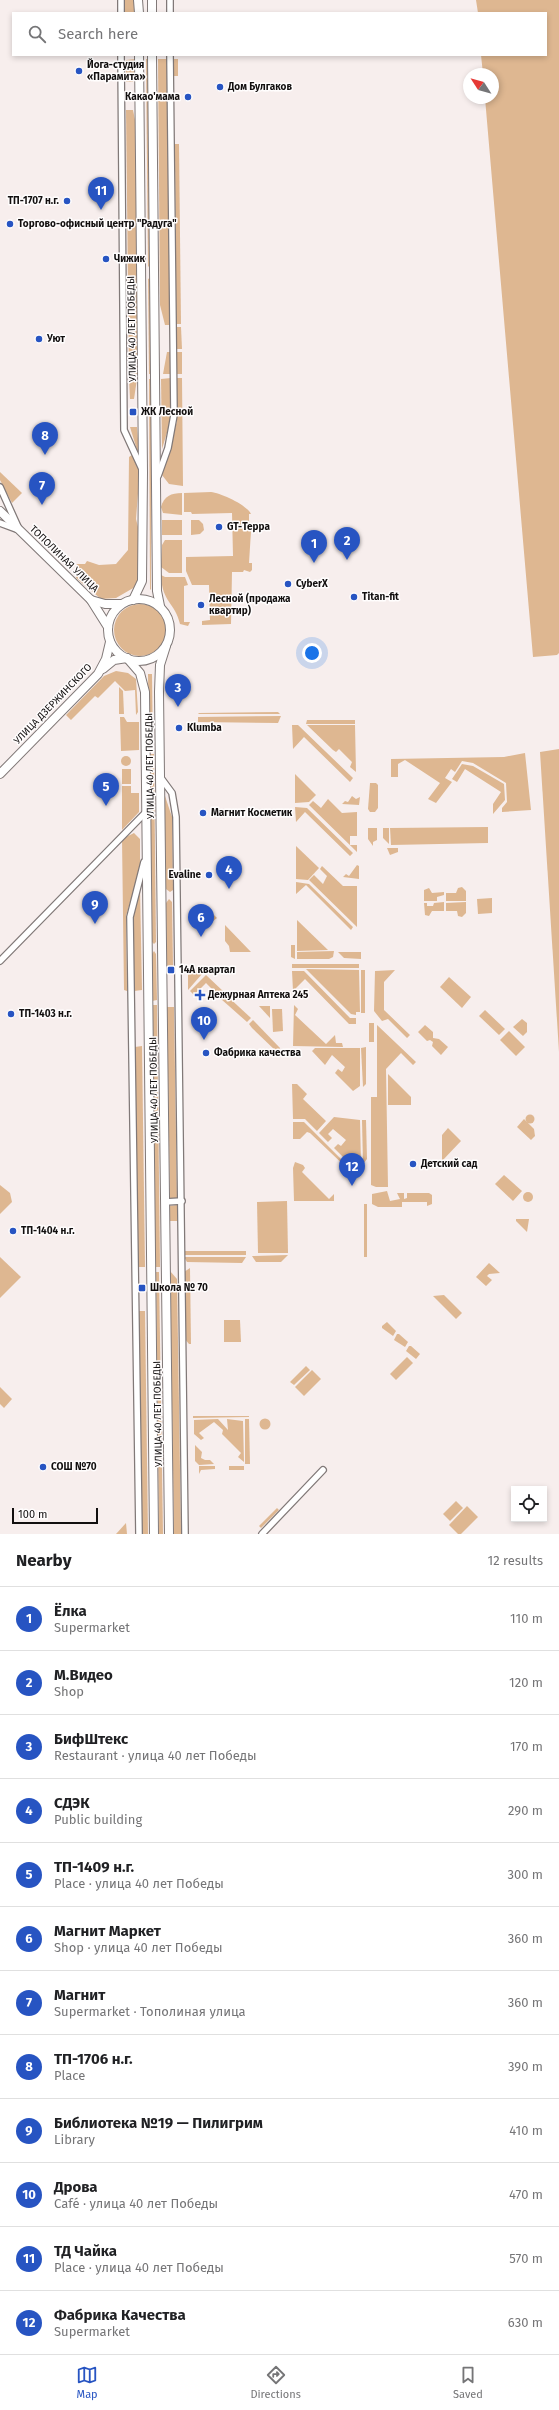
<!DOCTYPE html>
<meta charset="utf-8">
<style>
:root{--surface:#fff;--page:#f2f2f2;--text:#202124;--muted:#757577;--line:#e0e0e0;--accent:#2754c2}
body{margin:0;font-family:"Fira Sans",sans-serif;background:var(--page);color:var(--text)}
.controls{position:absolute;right:12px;bottom:12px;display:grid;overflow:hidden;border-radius:0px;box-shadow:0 2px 6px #0003}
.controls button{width:36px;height:36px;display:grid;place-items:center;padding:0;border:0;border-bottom:1px solid var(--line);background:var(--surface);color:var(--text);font:20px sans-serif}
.compass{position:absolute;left:463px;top:68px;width:36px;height:36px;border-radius:50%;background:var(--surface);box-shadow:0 2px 6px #0003;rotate:306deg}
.scale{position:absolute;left:12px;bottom:10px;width:86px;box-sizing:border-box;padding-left:4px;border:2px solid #120f0f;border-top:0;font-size:11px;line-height:14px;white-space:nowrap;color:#120f0f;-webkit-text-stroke:3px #fffdfd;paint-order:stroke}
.you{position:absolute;left:312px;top:653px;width:14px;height:14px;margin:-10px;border:3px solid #fff;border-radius:50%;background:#1a73e8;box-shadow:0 0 0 6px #1a73e833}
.badge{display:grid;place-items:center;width:26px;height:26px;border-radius:50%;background:var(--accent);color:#fff;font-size:13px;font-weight:700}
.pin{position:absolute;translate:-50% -33px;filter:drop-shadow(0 1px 2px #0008)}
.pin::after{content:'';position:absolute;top:21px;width:14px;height:12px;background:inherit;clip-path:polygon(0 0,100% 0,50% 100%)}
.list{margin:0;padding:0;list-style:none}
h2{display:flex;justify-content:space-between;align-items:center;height:52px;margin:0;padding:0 16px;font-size:17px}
h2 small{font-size:13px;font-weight:400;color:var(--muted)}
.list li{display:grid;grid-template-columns:26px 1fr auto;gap:12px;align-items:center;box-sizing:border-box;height:64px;padding:0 16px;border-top:1px solid var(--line)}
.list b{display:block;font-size:15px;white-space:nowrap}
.list p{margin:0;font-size:13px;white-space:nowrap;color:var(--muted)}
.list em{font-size:13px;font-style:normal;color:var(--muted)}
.icon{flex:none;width:22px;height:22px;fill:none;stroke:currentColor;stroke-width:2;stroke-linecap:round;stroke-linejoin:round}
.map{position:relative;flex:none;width:559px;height:1534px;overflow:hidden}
.search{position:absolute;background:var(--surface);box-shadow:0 2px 6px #0003;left:12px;right:12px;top:12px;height:44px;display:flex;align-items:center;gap:10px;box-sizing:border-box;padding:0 14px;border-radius:0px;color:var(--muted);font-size:15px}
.sheet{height:820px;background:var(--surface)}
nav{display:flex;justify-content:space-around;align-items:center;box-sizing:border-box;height:56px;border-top:1px solid var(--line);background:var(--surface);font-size:11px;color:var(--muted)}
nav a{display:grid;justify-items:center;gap:2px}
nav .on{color:var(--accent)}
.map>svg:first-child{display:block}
</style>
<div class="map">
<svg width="559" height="1534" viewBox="0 0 559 1534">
<rect width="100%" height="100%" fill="#f7eeed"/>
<!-- green -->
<g fill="#deb791">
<rect x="125" y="0" width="10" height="13"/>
<polygon points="476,0 559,0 559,653 557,655 533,657 485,98 493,98 493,74 483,74 481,55 546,55 546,13 478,13"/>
<polygon points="136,59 133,82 126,82 126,60"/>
<polygon points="146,59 149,59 149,267 148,266"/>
<polygon points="158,59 167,59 170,325 165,325 160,305"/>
<rect x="173" y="59" width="5" height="17"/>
<polygon points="126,110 133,110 136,125 139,374 129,374"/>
<polygon points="175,144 179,144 181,324 176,324"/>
<polygon points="150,278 152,374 149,374 148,279"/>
<polygon points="176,327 181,327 182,349 177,349"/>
<polygon points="167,352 170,352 170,374 163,374"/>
<rect x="177" y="352" width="5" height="22"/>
<polygon points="171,378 170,423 162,449 161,379"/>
<polygon points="176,378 182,378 183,486 169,484 162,475 177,421"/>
<polygon points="129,379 137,379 134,399 130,399"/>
<polygon points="149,379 152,379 151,590 150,589"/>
<polygon points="130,427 137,427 139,451 137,450"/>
<polygon points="132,455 140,468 136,519 140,535 140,576 135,587 116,598 101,599 76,578 75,568 77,564 85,564 87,561 99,565 116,564 128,550 129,457"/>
<polygon points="0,472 22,493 12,503 0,480"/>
<path d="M211,492C221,493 247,505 251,514H249V531H251L249,563H252V570L250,572L244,570L243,572H232L231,624L202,625V621L210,620L209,585H192L186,571V557L233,556L232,513L192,514L191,512H184V493Z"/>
<path d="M182,493V515L163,513L161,507C164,496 171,493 182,493Z"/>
<rect x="162" y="520" width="20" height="15"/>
<polygon points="191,520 199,520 203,524 204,530 200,534 191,535"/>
<polygon points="165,540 182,540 182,573 169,573 161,567 162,545"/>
<path d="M161,575L165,577H185L188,585L184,586V622H190L188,626L180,624C175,602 162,603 161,575Z"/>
<circle cx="140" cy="630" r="26"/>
<polygon points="116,671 128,673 136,679 138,712 136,715 135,690 125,691 115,681 98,698 95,696 71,720 66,715 104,676"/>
<polygon points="148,674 152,674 153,750 149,750"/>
<polygon points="119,687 123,691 124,714 119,714"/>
<polygon points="278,712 280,714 198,714 199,713"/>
<polygon points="281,716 278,723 198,722 198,717"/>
<polygon points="120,717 124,717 127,722 139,722 139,750 121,751"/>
<polygon points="307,720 355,720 355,724 306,724"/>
<polygon points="292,725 298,725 353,778 350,782 304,737 293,749"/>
<polygon points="307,725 355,725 356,772 350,767 352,762 339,749 336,752 333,750"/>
<polygon points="559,749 559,1052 540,752"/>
<polygon points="525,753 531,810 502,812 502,808 507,802 506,783 473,763 462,761 455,772 451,769 445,778 452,782 436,803 428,799 440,783 405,760 398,764 398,777 391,777 391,759 504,757"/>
<polygon points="149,754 154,754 156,942 154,944 152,942"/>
<circle cx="126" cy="761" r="5"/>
<polygon points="462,764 473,766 504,784 505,800 493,814 493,804 501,792 465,769 457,782 452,779"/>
<rect x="122" y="769" width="9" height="15"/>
<polygon points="295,774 316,795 309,802 295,803"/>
<polygon points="370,783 376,783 378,785 378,808 375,812 370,812 368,809"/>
<polygon points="122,786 131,786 131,793 139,793 139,812 122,830"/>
<polygon points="164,793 172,817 173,890 170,892 166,889"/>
<polygon points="352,796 356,799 360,797 359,805 342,804 345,801 348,802"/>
<polygon points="328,799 342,813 357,812 357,836 350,836 350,845 357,845 357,852 309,805 313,801 321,808"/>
<polygon points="295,807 307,808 353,853 350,856 305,812 296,822"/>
<polygon points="488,827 488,843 391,845 390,828"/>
<polygon points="368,828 377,828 377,840 373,842 373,846 368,839"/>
<polygon points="383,828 389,828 389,844 383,838"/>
<polygon points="134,833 140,839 140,869 126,916 127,991 124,990 122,839"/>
<polygon points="296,846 319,868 308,880 296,879"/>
<polygon points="387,848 398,848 398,852 390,855"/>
<polygon points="357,865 359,866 359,879 343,877 346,874 349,876"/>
<polygon points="322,866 343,886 357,886 357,927 309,880 314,875 323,884 327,876 320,869"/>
<polygon points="296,882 309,884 353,927 351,930 306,885 296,894"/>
<polygon points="462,887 466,891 466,901 446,901 446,893 456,893 458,888"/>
<polygon points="140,888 142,990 134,991 133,917"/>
<polygon points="429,888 432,893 444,892 444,895 437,897 437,901 424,901 424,890"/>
<polygon points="492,898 492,913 478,914 477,899"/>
<polygon points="169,899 172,902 173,966 167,966 166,903"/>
<polygon points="444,902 444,911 432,911 429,916 425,915 424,903 427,903 427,906 433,906 434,903"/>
<polygon points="466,902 466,913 462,917 458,916 457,911 446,911 446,903"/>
<polygon points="207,908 217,918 213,921 204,921 204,911"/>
<polygon points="297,920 328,950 297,951"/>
<polygon points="225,925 251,952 230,952 229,946 225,941"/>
<polygon points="291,945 295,945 295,959 291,957"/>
<polygon points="154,951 156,954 157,1000 152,1001 152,954"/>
<polygon points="334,951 333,957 329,959 297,959 297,952"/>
<polygon points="338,952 361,952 361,959 344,958"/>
<rect x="292" y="964" width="67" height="4"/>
<polygon points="188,969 194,969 202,974 188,990"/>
<polygon points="306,969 359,970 360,1012 356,1012 356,1015 351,1014"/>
<rect x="361" y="970" width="4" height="43"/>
<polygon points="395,970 384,982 384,1010 410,1035 407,1038 388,1019 382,1021 374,1011 375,971"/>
<polygon points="292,971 304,971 350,1018 356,1018 356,1024 349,1024 305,979 293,991"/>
<polygon points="206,975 224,992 219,996 206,983 194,995 190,991"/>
<polygon points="449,977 471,997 462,1008 440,987"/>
<polygon points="225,994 251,1018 247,1022 221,999"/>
<polygon points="152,1005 157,1005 160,1267 155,1267"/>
<polygon points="294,1005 298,1009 295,1015 326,1044 335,1035 336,1043 342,1043 343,1047 293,1046"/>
<polygon points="259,1006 270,1006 270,1018"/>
<polygon points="167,1007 174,1007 177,1200 170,1200"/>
<polygon points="272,1009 282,1009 283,1031 273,1032"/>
<polygon points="485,1010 505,1029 499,1035 479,1016"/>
<polygon points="522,1019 527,1023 527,1032 523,1036 513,1027"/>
<polygon points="253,1020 280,1048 278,1053 252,1028 249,1024"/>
<rect x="369" y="1023" width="5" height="19"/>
<polygon points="377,1025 416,1062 413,1065 401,1053 386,1069 388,1187 376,1187 371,1185 371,1097 377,1097"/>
<polygon points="425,1025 433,1032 433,1038 439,1039 448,1047 441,1055 432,1046 433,1042 430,1040 427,1041 418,1032"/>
<polygon points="509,1031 525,1047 516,1056 500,1040"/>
<polygon points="142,1046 145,1267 138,1267 135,1047"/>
<polygon points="366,1047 366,1084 363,1087 361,1048"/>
<polygon points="315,1048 360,1048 360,1086 353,1091 335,1073 338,1069 342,1072 345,1067 332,1055 325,1065 312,1051"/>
<polygon points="388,1074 411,1097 411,1105 388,1105"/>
<polygon points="292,1084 297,1084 307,1094 303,1099 326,1121 317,1131 305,1119 293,1119"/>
<circle cx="530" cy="1119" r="4.5"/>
<polygon points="334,1117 360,1120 361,1164 355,1166 355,1169 334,1148 338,1144 341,1146 346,1140 333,1129 328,1134 332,1138 328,1142 319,1133"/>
<polygon points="524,1119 534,1129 535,1136 531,1140 517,1127"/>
<polygon points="362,1120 366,1120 367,1159 363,1164"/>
<polygon points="293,1122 304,1122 354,1172 358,1172 357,1177 351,1176 351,1172 310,1133 307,1132 300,1139 293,1139"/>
<polygon points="448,1128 461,1141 442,1161 442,1135"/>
<polygon points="295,1162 303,1165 305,1168 302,1172 329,1199 334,1194 334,1201 294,1201 293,1168"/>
<polygon points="504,1175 522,1191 513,1201 495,1184"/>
<polygon points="0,1185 10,1193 12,1202 0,1214"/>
<polygon points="387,1191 390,1201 400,1199 397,1193 404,1193 404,1199 407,1198 407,1193 429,1193 432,1195 432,1204 427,1206 427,1202 402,1202 402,1207 378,1207 372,1204 372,1194"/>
<circle cx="528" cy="1197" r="5"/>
<polygon points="287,1201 288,1253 258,1253 257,1202"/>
<rect x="364" y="1204" width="3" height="53"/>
<polygon points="177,1205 177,1221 170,1221 170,1206"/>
<polygon points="516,1219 529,1219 527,1232 516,1221"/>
<rect x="184" y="1251" width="62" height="4"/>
<polygon points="288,1255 281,1262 256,1262 252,1256"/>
<polygon points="0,1257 21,1277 0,1298"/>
<polygon points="184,1257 246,1257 242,1263 187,1262"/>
<polygon points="489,1263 500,1273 489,1274 487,1276 492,1280 486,1286 476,1277"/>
<polygon points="190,1268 191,1344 189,1344 185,1339 184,1272"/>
<polygon points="170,1271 177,1279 181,1534 174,1534"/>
<polygon points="156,1272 159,1272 163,1534 159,1534"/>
<polygon points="444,1295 462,1313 456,1319 433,1296"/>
<polygon points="138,1311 145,1311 148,1534 140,1534"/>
<polygon points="224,1320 240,1320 241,1342 224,1342"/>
<polygon points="387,1322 396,1331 393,1336 382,1328 382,1326"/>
<polygon points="397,1334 399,1334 408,1342 405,1347 394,1340"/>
<polygon points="409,1346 411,1346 420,1354 416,1359 406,1351"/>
<polygon points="407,1357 413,1363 396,1380 390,1374"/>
<polygon points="306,1366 310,1370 294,1385 290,1382"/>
<polygon points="312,1370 321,1379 304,1396 295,1387"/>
<polygon points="0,1387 12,1399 4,1408 0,1404"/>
<polygon points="193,1416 249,1416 249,1417 193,1418"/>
<circle cx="265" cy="1424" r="5.5"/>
<polygon points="218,1419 228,1430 227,1419 243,1421 244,1462 238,1457 241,1453 222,1434 223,1430 214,1422 199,1433 204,1438 201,1440 194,1434 194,1420"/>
<polygon points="245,1419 249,1419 250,1464 245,1464"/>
<polygon points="195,1445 202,1452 201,1458 205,1460 210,1460 214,1464 199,1465 195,1461"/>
<polygon points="199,1466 215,1466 215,1469 201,1470 199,1474"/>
<rect x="229" y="1466" width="15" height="4"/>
<polygon points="456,1501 463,1508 450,1521 443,1514"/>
<polygon points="467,1506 478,1517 461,1534 458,1534 449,1525"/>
<polygon points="277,1508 279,1510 261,1528 259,1526"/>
<polygon points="126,1523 127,1534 116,1534"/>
</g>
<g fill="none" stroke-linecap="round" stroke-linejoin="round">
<!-- street casing -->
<g stroke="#817978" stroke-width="8">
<g id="street">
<polyline points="121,0 121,13"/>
<polyline points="170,0 170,13"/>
<polyline points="121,55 124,430 142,469"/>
<polyline points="158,476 168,448 174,415 170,55"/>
<polyline points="0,487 18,527"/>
<polyline points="0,523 16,529"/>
<polyline points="161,778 172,793 176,817 185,1534"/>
<polyline points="0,961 146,812"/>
<polyline points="165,1202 182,1201"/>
<polyline points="139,1534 130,917 144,862"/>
<polyline points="262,1534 323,1470"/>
</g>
</g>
<!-- secondary casing -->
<g stroke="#817978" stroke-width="10">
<g id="secondary">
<polyline points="0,511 91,600 105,604 121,604"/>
<polyline points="91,600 108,627"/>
<polyline points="103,669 114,660 127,658"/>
<polyline points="0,774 98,674 106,659 110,642"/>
</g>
</g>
<!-- primary casing -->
<g stroke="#817978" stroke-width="10">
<g id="primary">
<polyline points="138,0 139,13"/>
<polyline points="152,0 152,13"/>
<polyline points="152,55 157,591 160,606"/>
<circle cx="139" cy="630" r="31"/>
<polyline points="133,600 142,581 143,472 139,55"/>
<polyline points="166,646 160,665 159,692 169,1534"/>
<polyline points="127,658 140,673 145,692 154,1534"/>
</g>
</g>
<!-- street -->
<use href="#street" stroke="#fff" stroke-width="5.5"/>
<!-- secondary -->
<use href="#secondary" stroke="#fff" stroke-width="8"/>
<!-- primary -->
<use href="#primary" stroke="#fff" stroke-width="8"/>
</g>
<!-- markers -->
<g fill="#2754c2" stroke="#fffdfd" stroke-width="1.5">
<circle cx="79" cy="71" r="4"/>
<circle cx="220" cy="87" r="4"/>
<circle cx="188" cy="97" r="4"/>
<circle cx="67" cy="201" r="4"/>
<circle cx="10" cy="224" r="4"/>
<circle cx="106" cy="259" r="4"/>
<circle cx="39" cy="339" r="4"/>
<rect x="129" y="408" width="8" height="8" rx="2"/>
<circle cx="219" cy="527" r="4"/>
<circle cx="288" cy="584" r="4"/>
<circle cx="354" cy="597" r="4"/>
<circle cx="201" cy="605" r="4"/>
<circle cx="179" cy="728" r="4"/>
<circle cx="203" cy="813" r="4"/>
<circle cx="209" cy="875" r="4"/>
<rect x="167" y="966" width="8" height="8" rx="2"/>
<path d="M198 989h4v4h4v4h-4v4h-4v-4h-4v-4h4z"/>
<circle cx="11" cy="1014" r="4"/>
<circle cx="206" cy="1053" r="4"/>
<circle cx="413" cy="1164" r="4"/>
<circle cx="13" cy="1231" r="4"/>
<rect x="138" y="1284" width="8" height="8" rx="2"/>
<circle cx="43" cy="1467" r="4"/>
</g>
<g text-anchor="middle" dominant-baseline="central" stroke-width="3" stroke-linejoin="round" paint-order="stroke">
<!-- poi labels -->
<g font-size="10" font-weight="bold" fill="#120f0f" stroke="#fffdfd" text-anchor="start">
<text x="87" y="65">Йога-студия<tspan x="87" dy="12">«Парамита»</tspan></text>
<text x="228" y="87">Дом Булгаков</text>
<text x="180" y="97" text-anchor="end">Какао'мама</text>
<text x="59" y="201" text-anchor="end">ТП-1707 н.г.</text>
<text x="18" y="224">Торгово-офисный центр "Радуга"</text>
<text x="114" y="259">Чижик</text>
<text x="47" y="339">Уют</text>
<text x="141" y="412">ЖК Лесной</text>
<text x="227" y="527">GT-Терра</text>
<text x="296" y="584">CyberX</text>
<text x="362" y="597">Titan-fit</text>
<text x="209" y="599">Лесной (продажа<tspan x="209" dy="12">квартир)</tspan></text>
<text x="187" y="728">Klumba</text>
<text x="211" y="813">Магнит Косметик</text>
<text x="201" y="875" text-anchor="end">Evaline</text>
<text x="179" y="970">14А квартал</text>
<text x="208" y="995">Дежурная Аптека 245</text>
<text x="19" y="1014">ТП-1403 н.г.</text>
<text x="214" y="1053">Фабрика качества</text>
<text x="421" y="1164">Детский сад</text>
<text x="21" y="1231">ТП-1404 н.г.</text>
<text x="150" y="1288">Школа № 70</text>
<text x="51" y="1467">СОШ №70</text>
</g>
<!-- street labels -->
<g font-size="10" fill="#120f0f" stroke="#fffdfd">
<text transform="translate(132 329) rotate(-91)">УЛИЦА 40 ЛЕТ ПОБЕДЫ</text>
<text transform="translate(64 559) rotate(44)">ТОПОЛИНАЯ УЛИЦА</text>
<text transform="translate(53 704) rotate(-46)">УЛИЦА ДЗЕРЖИНСКОГО</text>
<text transform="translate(150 766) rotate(-91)">УЛИЦА 40 ЛЕТ ПОБЕДЫ</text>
<text transform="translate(154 1090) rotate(-91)">УЛИЦА 40 ЛЕТ ПОБЕДЫ</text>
<text transform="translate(158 1414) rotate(-91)">УЛИЦА 40 ЛЕТ ПОБЕДЫ</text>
</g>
</g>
</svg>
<div class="controls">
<button><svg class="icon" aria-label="locate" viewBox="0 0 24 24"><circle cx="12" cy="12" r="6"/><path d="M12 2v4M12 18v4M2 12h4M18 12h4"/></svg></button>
</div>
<svg class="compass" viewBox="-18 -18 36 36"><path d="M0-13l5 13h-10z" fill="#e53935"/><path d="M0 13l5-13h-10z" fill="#757577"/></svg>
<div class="scale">100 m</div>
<div class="you"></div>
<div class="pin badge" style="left:314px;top:563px">1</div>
<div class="pin badge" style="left:347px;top:560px">2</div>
<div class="pin badge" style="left:178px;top:707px">3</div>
<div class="pin badge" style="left:229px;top:889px">4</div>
<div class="pin badge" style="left:106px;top:806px">5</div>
<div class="pin badge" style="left:201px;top:937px">6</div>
<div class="pin badge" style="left:42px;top:505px">7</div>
<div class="pin badge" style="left:45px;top:455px">8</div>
<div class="pin badge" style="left:95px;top:924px">9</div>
<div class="pin badge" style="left:204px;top:1040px">10</div>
<div class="pin badge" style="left:101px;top:210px">11</div>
<div class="pin badge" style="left:352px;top:1186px">12</div>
<div class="search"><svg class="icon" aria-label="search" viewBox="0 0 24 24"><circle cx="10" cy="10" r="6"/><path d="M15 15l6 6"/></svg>Search here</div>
</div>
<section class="sheet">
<h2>Nearby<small>12 results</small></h2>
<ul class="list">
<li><span class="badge">1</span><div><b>Ёлка</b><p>Supermarket</p></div><em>110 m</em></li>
<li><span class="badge">2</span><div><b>М.Видео</b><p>Shop</p></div><em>120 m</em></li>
<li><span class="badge">3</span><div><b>БифШтекс</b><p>Restaurant · улица 40 лет Победы</p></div><em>170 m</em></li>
<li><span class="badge">4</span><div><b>СДЭК</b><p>Public building</p></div><em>290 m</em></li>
<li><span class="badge">5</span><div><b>ТП-1409 н.г.</b><p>Place · улица 40 лет Победы</p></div><em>300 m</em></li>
<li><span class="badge">6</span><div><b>Магнит Маркет</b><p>Shop · улица 40 лет Победы</p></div><em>360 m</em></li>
<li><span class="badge">7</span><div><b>Магнит</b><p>Supermarket · Тополиная улица</p></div><em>360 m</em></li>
<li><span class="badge">8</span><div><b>ТП-1706 н.г.</b><p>Place</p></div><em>390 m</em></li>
<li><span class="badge">9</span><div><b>Библиотека №19 — Пилигрим</b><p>Library</p></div><em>410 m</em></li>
<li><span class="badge">10</span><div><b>Дрова</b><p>Café · улица 40 лет Победы</p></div><em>470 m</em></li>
<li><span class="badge">11</span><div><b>ТД Чайка</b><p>Place · улица 40 лет Победы</p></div><em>570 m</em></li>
<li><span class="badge">12</span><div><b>Фабрика Качества</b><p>Supermarket</p></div><em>630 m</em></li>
</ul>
</section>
<nav>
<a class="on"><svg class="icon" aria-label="map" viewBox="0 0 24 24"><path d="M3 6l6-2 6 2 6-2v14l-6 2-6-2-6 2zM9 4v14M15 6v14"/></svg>Map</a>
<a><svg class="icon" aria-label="directions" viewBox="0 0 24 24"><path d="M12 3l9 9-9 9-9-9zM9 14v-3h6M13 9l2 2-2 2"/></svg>Directions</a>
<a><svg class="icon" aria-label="saved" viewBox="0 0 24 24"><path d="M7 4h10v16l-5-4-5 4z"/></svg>Saved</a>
</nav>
